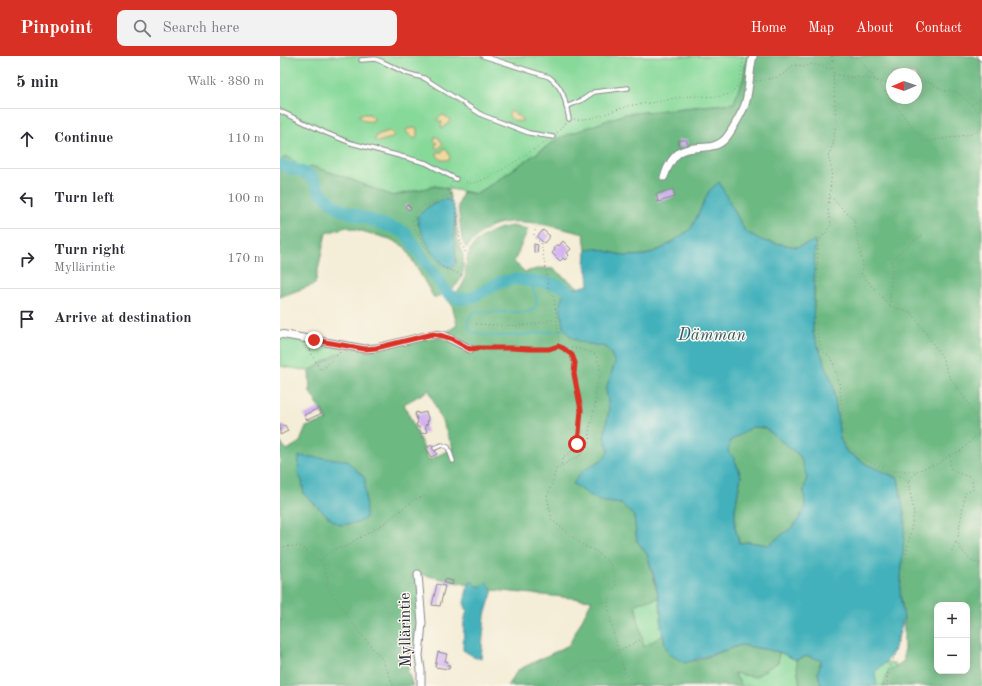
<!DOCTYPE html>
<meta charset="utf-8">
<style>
:root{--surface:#fff;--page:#f2f2f3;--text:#2b2b33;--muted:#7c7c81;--line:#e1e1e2;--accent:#d93025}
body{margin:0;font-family:"Old Standard TT",serif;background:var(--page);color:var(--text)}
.controls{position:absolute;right:12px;bottom:12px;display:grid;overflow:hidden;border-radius:8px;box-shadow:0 2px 10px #0003}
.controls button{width:36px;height:36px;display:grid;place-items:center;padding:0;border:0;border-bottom:1px solid var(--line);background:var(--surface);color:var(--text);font:20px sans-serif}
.compass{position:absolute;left:606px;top:12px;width:36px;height:36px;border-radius:50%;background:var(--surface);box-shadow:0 2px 10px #0003;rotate:268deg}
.stop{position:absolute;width:12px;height:12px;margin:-9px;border:3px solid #d93025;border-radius:50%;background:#fff}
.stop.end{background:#d93025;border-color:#fff;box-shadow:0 1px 4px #0008}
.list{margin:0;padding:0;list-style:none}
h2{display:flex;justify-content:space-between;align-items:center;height:52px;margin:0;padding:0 16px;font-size:17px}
h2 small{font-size:13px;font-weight:400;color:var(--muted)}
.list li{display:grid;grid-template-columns:26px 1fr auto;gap:12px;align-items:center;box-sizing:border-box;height:60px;padding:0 16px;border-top:1px solid var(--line)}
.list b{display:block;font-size:15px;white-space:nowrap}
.list p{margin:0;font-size:13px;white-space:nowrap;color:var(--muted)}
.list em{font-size:13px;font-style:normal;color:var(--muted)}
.icon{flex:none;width:22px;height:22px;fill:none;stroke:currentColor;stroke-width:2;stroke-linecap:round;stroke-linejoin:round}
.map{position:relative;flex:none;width:702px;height:630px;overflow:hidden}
header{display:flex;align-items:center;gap:24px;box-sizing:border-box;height:56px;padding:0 20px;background:var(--accent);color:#fff}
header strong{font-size:19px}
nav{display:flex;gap:22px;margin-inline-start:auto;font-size:14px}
.search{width:280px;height:36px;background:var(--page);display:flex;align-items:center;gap:10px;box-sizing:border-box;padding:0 14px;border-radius:8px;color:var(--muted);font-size:15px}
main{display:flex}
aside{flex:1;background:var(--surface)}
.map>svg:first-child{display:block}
</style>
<header>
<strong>Pinpoint</strong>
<div class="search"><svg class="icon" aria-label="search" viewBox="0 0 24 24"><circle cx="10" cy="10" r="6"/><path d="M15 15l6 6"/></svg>Search here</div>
<nav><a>Home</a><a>Map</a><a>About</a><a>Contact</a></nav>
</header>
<main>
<aside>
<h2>5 min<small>Walk · 380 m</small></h2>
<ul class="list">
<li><svg class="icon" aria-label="ahead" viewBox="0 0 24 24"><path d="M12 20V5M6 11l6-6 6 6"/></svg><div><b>Continue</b></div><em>110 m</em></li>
<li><svg class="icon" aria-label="left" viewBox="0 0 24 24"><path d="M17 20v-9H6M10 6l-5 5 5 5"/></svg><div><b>Turn left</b></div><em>100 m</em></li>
<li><svg class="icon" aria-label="right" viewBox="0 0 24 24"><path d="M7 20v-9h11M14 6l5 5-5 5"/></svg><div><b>Turn right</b><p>Myllärintie</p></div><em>170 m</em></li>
<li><svg class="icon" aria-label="arrive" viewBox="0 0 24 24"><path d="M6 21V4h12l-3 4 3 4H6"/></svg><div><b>Arrive at destination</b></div></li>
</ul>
</aside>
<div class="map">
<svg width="702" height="630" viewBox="0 0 702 630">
<rect width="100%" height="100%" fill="#fbf7ec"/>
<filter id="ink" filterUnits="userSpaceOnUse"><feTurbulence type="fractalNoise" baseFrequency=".025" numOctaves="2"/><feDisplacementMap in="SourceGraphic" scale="8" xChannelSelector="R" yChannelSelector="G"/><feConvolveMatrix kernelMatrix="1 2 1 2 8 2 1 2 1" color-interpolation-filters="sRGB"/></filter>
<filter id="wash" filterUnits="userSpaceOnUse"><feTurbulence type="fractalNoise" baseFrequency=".012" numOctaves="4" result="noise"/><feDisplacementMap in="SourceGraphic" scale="16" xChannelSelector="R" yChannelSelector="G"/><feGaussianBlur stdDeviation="0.9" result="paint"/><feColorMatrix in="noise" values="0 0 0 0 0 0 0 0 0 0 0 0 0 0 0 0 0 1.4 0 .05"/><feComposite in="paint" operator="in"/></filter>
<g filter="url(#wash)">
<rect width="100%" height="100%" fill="#f4edd7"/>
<!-- green -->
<g fill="#87d99a" stroke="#547e6a">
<polygon points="0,0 467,0 463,25 458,34 455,47 345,58 279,82 197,138 155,130 113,140 59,119 23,115 15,111 5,100 0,106"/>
<polygon points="0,280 66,293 29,315 0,310"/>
<polygon points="379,542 383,579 364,591 355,548"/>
<polygon points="499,596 516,604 520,630 462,630 454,617 475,621 498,606"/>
<polygon points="577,607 615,607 615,630 578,630"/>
</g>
<!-- forest -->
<g fill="#6db982" stroke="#486e5e" fill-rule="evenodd">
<path d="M467,0H694L702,5V630H603L608,615L624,605V562L620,538L625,465L618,422L588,409L566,395L560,382L553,329L533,277L535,185L518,191L483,185L465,175L439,127L429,135L411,173L383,192L366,199L346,200L314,192L306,195L304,178C279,172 244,161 218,168C204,172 195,182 186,192L182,184L178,150L183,136L197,138L279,82L345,58L454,47L458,34L463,25ZM612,18H636V42H612ZM657,549H687V615H657Z"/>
<path d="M5,100L15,105V111L23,115L31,110L59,119L113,140L155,130L168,133L171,145C158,141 146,153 137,161L138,169L176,207L174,176L176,161C177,170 176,180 179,189C180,193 183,197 183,201C186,227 175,233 154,242L125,191L110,183L67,171L46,177L35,228L0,241V106Z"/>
<path d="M232,170L248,173L234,206L245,216L261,212L273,213L299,232L288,234L283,270L289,279L300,286L325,291L331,298L335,307L326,333L329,354L324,381L329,394L323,403L301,416L319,445L341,448L354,460L357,485L367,498L379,542L355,548L364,591L383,579L386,591L416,605L461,589L499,596L498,606L475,621L454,617L462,630H227L238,614L289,589L312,544L213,534L206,526L201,531L197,530L191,526L189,529L139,518L142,567L135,589L122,587L121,598L128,602V616L133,630H0V386L7,394L20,386L26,371L47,364L30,336L29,315L66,293L151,282H160L192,292L182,284L167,276L177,269L172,249L165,241C171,239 178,237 181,231C187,223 185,213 187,204C191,182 212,173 232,170ZM149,334L173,392L149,404L124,348ZM22,424L60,469L53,465L24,438Z"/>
<polygon points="472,371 485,372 520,400 527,421 524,434 525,453 514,470 488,489 468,486 459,487 455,471 455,453 461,420 454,402 448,396 450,385"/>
<polygon points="527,600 541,604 538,617 541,630 520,630 516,604"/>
</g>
<!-- sand -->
<g fill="#eeda9e" stroke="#887e6c">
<path d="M230,55L233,56L242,63V65C236,66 232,64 229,60Z"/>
<path d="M80,58H89L94,62V64C88,67 82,65 79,60Z"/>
<polygon points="163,59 170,63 169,66 163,72 161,71 162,66 158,65 157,63"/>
<polygon points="135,72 137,73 137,80 135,83 133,82 130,79 126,76 127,73"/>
<polygon points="109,75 114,78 112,82 97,86 95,84 97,79"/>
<polygon points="155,81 158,81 163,88 158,93 155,91 157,87 154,84"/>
<polygon points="163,93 166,93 170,100 169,104 161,104 157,99 157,96 162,96"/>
</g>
<!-- water -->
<g fill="#42b1bb" stroke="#326a7b" fill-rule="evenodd">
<path d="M439,126L465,175L483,185L517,191L535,185L533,277L553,329L560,382L566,395L588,409L618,422L625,465L620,538L624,562L614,595L606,606L595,616L597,630H541L538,617L541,604L527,600L516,604L499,596L461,589L405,607L389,598L386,591L381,572V552L374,520L367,498L357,485L354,460L341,448L319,445L293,428L301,416L323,403L329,394L324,381L329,354L326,333L335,307L331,298L325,291L300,286L289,279L283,270L280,248L283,239L288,234L309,229L308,217L305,210L306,195L314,192L346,200L366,199L383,192L411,173L429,135ZM472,371L485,372L520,400L527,421L524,434L525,453L514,470L488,489L468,486L459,487L455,471V453L461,420L454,402L448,396L450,385Z"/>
<path d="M165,143L171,145C178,158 174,165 174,179C175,188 176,198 176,207L172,212C169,211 165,211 163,209C153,202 138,173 137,161L149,150Z"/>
<polygon points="19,400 66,404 85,422 86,462 77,467 60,469 53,465 24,438 22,424 18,419"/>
<polygon points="191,525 197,530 201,531 206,526 213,534 205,559 201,602 196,602 183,594 184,565 187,555 184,547 187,533"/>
</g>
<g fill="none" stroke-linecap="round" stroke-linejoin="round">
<!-- stream -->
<g stroke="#42b1bb" stroke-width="2">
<path d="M250,226L257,243L256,252L249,256H199L192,257L188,265L189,274C208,285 253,278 275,275"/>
<polyline points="280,274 285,273"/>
</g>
<!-- river -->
<polyline stroke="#42b1bb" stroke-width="12" points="0,109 20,115 32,121 40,136 59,153 122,175 127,179 168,238 179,243 191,242 220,226 234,223 276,228 288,234"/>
</g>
<g id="blocks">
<!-- building -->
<g fill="#d2b1f0">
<polygon points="398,84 407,84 407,91 399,91"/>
<polygon points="393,133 395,141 378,146 376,138"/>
<polygon points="127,148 131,152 129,154 125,151"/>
<polygon points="263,174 270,180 264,187 257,181"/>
<polygon points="283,185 291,193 287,197 289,199 285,204 283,202 280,205 272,197 275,194 273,193 277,188 279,190"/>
<polygon points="254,188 258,189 257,197 254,196"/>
<polygon points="39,352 42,357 27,364 24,359"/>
<polygon points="138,356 138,358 146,356 149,365 147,365 148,368 145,369 147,376 141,378 139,371 137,371 136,368 138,367 135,357"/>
<polygon points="2,368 3,370 5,369 8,375 0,379 0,369"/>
<polygon points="152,389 157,398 151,401 146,392"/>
<polygon points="165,523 173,525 172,529 164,527"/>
<polygon points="157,528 165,530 160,550 152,549"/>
<polygon points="127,592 134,593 133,599 127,598"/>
<polygon points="158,596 167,598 165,605 168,606 167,609 170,609 169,613 155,611"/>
</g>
</g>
</g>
<g filter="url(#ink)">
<use href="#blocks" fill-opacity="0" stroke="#8b8889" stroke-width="1"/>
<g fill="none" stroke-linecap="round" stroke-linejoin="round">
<!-- lane casing -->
<g stroke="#8b8889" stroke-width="5.5">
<g id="lane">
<path d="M203,0L269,21C285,33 285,45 289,63"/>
<polyline points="81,4 95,3 103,6 126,17 144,22 202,59 249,77 273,81"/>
<polyline points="286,51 302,44 314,36 348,32"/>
<polyline points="0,55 46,77 71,87 146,107 176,123"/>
<polyline points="155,392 162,389 168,391 173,405"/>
</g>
</g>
<!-- street casing -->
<g stroke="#8b8889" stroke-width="9">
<g id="street">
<polyline points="701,0 702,1"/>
<path d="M384,121C387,112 392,101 400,96C415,87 433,97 446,82C451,76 465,52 466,45C470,30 469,15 473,0"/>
<polyline points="0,278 85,293 96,292 153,278 163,279 171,283 190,293"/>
<polyline points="138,518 142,567 139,600 141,614 141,630"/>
</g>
</g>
<!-- path -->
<g stroke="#8b8889" stroke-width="1" stroke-dasharray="1 3" stroke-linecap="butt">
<polyline points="552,0 556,66 553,89 548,100 552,114 548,153 551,169 538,187 536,274 542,294 552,303 559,327 566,387 584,403 608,415 636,415 659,407 670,399 681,395 702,374"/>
<polyline points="577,0 644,86 693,78 702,72"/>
<path d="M554,18C565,21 575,21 586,22C595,23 603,28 612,27"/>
<path d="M476,25C490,23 504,22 512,10L518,9L525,11L531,8L552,13"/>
<polyline points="636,27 647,25 664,35 675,35 698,55 702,56"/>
<polyline points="692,48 702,43"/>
<path d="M294,63C311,65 329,56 345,51C354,48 365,48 375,46C384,45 393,42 402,41C416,38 439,44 451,37C461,30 461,11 464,0"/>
<polyline points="277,77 285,67"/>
<path d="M182,125C187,127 192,128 197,126C218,119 247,97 267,85"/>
<polyline points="172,126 170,130 171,138 176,151 180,185 186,197"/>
<polyline points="171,138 145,149 137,156 133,164 134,172 144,189 163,211 184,220"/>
<polyline points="550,140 574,164 583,209 581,218 611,251 631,256 662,301 669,320 689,348 702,372"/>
<polyline points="304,212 314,213"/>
<polyline points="610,250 612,203 637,182 644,179"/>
<path d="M196,268C224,269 250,273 275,262"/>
<polyline points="30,290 31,297 40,314 46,310 61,295"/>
<path d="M278,291C284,292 290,295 293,301C296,307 294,312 295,319C297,341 312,389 284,400L281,409"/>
<path d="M196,292C207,291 220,291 231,292C246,292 263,297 277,291L279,286L274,241L268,235L267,220L261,187L256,183L254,179L256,171"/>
<polyline points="283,292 294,292 311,296 316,299 320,311 320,321 315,333 316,347 309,374 310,383 307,392 302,398 276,413 273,425 267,440 272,464 304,490 316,495 332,510 336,529 329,540 328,548 333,575 345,618 357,630"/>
<polyline points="670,400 670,407 671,414 692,422 693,434 685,437 678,481 671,497"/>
<polyline points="18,406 20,407"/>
<polyline points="629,424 636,416"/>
<path d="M676,486C683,495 689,508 702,507"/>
<polyline points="0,491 20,490 37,503 40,504 54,493 69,490 72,486 102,469 135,443 146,440"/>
<polyline points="41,505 48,522 47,531 79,576 102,603 114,630"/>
<polyline points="273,630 292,613 302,607 329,603 338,595 362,583"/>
<polyline points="607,630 608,613 619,592 626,561 623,540 624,510 634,457 628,425 608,415"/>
</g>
<!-- lane -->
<use href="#lane" stroke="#fff" stroke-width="3.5"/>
<!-- street -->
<use href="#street" stroke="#fff" stroke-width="7"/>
</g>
</g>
<g fill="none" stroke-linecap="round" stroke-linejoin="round" filter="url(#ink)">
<!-- route -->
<polyline stroke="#d93025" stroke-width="5" points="34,284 85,293 96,292 153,278 163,280 172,283 190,293 198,292 232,292 249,293 269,293 278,290 283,292 292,299 295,307 294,318 301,354 299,377 297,388"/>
</g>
<g text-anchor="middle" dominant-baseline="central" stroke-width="3" stroke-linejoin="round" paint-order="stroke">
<!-- street labels -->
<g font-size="16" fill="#22223b" stroke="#fbf7ec">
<text transform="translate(126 574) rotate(-91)">Myllärintie</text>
</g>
<!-- water labels -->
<g font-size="17" font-style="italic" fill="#2f5b6e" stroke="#fbf7ec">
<text x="432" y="279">Dämman</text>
</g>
</g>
</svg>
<div class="controls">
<button>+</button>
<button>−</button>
</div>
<svg class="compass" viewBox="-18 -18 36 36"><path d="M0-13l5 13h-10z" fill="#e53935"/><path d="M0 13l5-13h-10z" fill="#7c7c81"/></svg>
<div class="stop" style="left:297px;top:388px"></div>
<div class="stop end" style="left:34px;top:284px"></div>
</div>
</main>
